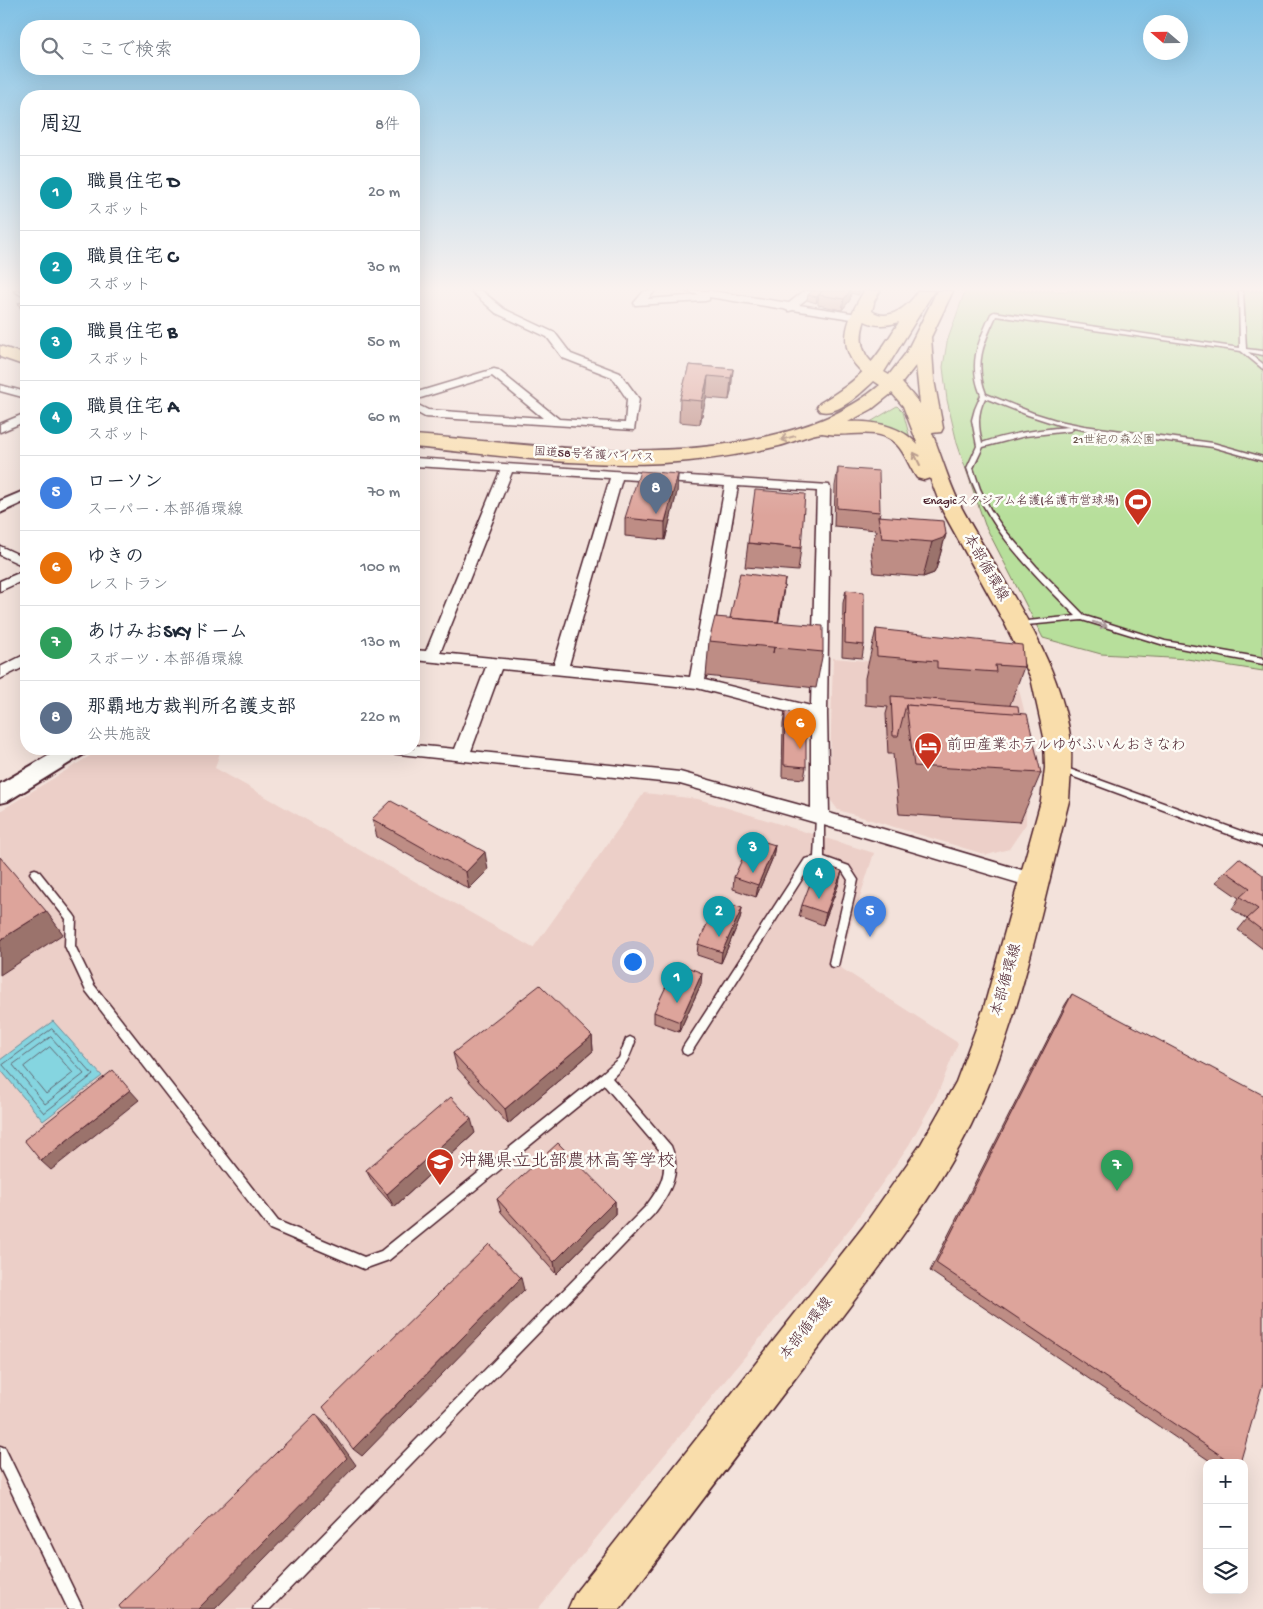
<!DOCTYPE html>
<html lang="ja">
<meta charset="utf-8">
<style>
:root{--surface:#fff;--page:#f6f6f7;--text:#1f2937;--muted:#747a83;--line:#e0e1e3;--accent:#c8321e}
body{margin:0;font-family:"Gochi Hand","Klee One",sans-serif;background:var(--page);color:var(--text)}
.controls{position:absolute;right:15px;bottom:15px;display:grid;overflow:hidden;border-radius:10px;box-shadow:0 5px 20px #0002}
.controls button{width:45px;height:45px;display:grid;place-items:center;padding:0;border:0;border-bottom:1px solid var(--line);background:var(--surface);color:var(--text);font:25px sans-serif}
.compass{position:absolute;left:1143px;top:15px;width:45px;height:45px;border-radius:50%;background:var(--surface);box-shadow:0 5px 20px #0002;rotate:290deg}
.you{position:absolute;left:632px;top:961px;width:18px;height:18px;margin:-12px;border:4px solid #fff;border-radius:50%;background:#1a73e8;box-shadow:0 0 0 8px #1a73e833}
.badge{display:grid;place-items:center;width:32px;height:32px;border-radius:50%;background:var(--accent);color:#fff;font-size:16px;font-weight:700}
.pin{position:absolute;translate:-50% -41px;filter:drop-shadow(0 1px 2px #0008)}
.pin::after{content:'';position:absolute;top:26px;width:18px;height:15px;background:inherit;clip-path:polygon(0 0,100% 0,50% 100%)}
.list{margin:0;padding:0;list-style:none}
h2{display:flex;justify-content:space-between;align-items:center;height:65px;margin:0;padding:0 20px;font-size:21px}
h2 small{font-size:16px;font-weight:400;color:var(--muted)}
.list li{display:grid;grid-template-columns:32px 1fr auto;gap:15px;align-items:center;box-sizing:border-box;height:75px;padding:0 20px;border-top:1px solid var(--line)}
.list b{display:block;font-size:19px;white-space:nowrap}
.list p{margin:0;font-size:16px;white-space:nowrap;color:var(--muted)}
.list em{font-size:16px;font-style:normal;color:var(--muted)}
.icon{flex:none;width:28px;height:28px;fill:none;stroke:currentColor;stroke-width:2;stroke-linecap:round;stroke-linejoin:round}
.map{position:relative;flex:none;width:1263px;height:1609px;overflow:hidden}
.search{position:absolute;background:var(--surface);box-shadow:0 5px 20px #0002;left:20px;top:20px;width:400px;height:55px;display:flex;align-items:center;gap:12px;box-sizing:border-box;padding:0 18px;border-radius:20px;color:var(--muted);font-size:19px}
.panel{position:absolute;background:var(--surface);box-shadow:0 5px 20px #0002;left:20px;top:90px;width:400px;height:665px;border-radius:20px}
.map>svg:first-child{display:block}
</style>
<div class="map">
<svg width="1263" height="1609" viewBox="0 0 1263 1609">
<rect width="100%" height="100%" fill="#f3e2db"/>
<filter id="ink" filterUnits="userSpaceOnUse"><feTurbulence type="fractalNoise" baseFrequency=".02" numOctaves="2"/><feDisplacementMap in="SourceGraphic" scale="10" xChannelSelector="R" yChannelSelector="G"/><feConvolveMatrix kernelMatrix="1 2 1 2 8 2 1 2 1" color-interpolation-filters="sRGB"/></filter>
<g filter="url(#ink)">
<!-- built -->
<g fill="#eccfc8">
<polygon points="833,658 1015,674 1024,710 1027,743 1026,824 1009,849 987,855 838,810 829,798"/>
<polygon points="101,749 221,749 215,768 533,948 644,793 698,799 874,853 838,966 958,1043 938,1093 909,1145 852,1226 538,1609 0,1609 0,811"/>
</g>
<!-- green -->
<g fill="#b7df9b" stroke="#807f63">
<polygon points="965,291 1263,291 1263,671 1187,659 1101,654 1043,638 985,525 957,443 947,400 943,367 947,342"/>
<polygon points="897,406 903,412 910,438 867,424"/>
</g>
<!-- water -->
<polygon fill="#85d5e0" stroke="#6d8c98" points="53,1021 102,1076 43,1121 0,1069 0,1060"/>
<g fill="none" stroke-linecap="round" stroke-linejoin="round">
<!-- shore -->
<g stroke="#626873" stroke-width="1">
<polygon points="52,1029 93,1075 44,1113 3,1065"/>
<polygon points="51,1037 84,1074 45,1104 13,1065"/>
<polygon points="50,1047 73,1073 46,1094 24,1067"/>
</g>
<!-- service casing -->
<g stroke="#4a1f2b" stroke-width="3">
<g id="service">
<path d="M1239,291H1243L1246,349L1263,351V355L1248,352L1263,364V369L1241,351L996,316C983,344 974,364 986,394L1033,413L1059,421L1084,426L1213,443L1263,457V461L1213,447L1084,430L1059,425L1028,415L985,398C977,413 978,426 982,443C1011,433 1040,429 1070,427L1073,429L1070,431L1025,436L983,447L973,468L980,489L990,509L1003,528L1036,566L1085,616L1165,641L1263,658V664L1164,645L1082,620L1015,626V622H1018L1076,616C1032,572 987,529 967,468L977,446L972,420L975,409L981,395C968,363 978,343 991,314L994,312L1240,348Z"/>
<polygon points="1061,766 1263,839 1263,847 1058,771 1057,769 1058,767"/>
<polygon points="820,814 823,815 824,817 824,857 849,866 858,880 838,966 834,967 830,966 829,963 848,880 843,872 819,863 811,865 691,1053 687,1055 683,1053 682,1050 683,1047 805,859 814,857 816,817 817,815"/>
<path d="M35,869L38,870L74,915L76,918L75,946L94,985L278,1221L364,1257L381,1251L601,1074L619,1058L626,1039L630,1037L634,1039L635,1042C628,1061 627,1064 612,1078L671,1146C682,1173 670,1193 654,1214L270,1609H253L255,1604L646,1206C658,1190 669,1174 662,1153L604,1085L389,1260L364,1269L270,1229L86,991L65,946L66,919L32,876L30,873L32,870Z"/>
<polygon points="0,1446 5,1448 83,1609 68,1609 0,1468"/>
</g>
</g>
<!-- minor casing -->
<g stroke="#4a1f2b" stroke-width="3">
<g id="minor">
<polygon points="14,291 26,291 26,298"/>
<polygon points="471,291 482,291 504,309 555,333 571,354 620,373 639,399 634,430 425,417 414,411 414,403 428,410 543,418 492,376 414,400 414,393 494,369 498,370 559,419 625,423 627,399 612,377 563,358 547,337 496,313"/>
<polygon points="644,291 655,291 648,299 699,295 685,291 711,291 789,303 804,291 816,291 799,305 858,314 863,317 858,320 793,310 789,311 784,309 709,297 709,300 705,301 635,305 634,303"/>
<polygon points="0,385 26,392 26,398 0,391"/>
<polygon points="26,413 26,421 0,432 0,424"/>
<path d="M414,458L829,485L830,488L827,714L829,813L1042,876L1044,881L1042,886L1035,888L820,824L680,784L390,753L388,749H414V745L455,749L486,667L414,660V650L426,651L500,471L414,466ZM512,472L610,478L554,664L440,653ZM622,479L725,486L690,677L569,665ZM738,486L817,491L811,706L705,680ZM501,669L697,688L811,718V808L680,772L471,751Z"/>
<polygon points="0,546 26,558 26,567 0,555"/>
<polygon points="26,570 26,579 0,591 0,581"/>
<polygon points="26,654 26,666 0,679 0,667"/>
</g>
</g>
<!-- tertiary casing -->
<g stroke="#4a1f2b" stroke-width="4">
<g id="tertiary">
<polygon points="26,490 26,501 0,513 0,501"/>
<polygon points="60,749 87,749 84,754 8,801 0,803 0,784"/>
</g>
</g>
<!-- primary casing -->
<g stroke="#4a1f2b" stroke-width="3">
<path id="primary" d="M864,291H880C869,310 854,333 866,355C870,362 877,366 882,373L879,377C870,379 866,376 859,369C835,344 849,316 864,291Z"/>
</g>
<!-- trunk casing -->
<g stroke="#4a1f2b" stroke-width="3">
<g id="trunk">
<path d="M918,291H934L884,372L889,375L906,353L937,291H953L931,337L934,380L943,428L941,432L932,433C943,460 951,490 965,514C1004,585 1058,654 1070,736C1073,758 1070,780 1069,801C1041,909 1020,1024 971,1125C933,1201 876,1271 825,1339C756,1429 688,1519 620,1609H568L575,1593L863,1227L921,1144L956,1082L984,1007L1041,801L1045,768L1044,737L1031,678L1005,624L943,512L930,478L924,480L917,478C904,459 903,439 875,434C859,432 844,436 829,434C827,434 824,433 822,433C809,434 792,443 779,446C749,453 720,458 689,461C598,470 505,456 414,447V435C530,444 645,463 760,438C804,429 846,414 880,385L874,381C861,393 838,416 820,411L817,407L820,403C862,379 874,362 899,322C884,327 866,327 856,313L860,300H872L874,303L872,311C889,323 910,305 918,291ZM916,365L920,404L902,383ZM892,393L903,406L918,445C900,425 873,421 848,422L872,409Z"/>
<polygon points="0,346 26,355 26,366 0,357"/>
</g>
</g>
<!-- service -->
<use href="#service" fill="#fdfcf7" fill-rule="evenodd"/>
<!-- minor -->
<use href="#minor" fill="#fdfcf7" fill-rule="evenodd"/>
<!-- tertiary -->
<use href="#tertiary" fill="#fdfcf7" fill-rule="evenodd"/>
<!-- primary -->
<use href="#primary" fill="#f9ddab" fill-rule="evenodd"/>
<!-- trunk -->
<use href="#trunk" fill="#f9ddab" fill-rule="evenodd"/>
</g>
<!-- wall -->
<g fill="#be8d85" stroke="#4a1f2b">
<polygon points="812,291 860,291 858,295 851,293 850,300 842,310 818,305 818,301 816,303 807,300 808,295"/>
<polygon points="26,301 26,318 23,314 18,303"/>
<polygon points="689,365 733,369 731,391 729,400 706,398 700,424 679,422 680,399"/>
<polygon points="838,468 880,512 879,516 946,534 936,569 934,573 923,577 874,573 871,550 876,530 834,526 835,486"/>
<polygon points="678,474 677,492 665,540 625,536 625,518"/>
<polygon points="748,543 801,548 798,571 745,567"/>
<polygon points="785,579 778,623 823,652 816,688 706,676 709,641 730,618"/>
<polygon points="846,590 864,645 862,658 842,656 843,603"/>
<polygon points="876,629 1024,667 1010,705 1019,714 1041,773 1020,822 899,814 893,754 888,754 886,714 888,707 865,705 865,678"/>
<polygon points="785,712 806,767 804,779 782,777 783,724"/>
<polygon points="372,819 488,870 469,889 377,837"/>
<polygon points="775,845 773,857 756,897 733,889 734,877"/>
<polygon points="1225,871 1263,875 1263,949 1238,930 1247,919 1232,909 1239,898 1216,882"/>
<polygon points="839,883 823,925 799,916 802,905"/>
<polygon points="742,908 740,919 721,963 697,955 698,944"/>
<polygon points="701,984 679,1032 654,1023 654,1012"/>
<polygon points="1072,994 1240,1463 1213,1463 930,1271 1065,1005"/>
<polygon points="592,1036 593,1051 508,1124 457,1068 453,1053"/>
<polygon points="475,1133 394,1207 373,1183 366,1170"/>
<polygon points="497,1199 615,1201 615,1214 556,1274 501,1212"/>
</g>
<!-- shaded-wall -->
<g fill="#9b736c" stroke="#4a1f2b">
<polygon points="850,291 851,291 850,300 842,310 844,299"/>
<polygon points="819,295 818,301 816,303 817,297"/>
<polygon points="733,369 731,391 729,400 731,378"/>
<polygon points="708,376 706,398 700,424 702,401"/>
<polygon points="678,474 677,492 665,540 665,522"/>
<polygon points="946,534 936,569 934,573 923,577 932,542"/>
<polygon points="785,579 782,603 773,653 777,629"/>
<polygon points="775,845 773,857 756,897 758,885"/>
<polygon points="485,852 488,870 469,889 466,872"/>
<polygon points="842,871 839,883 823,925 826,913"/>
<polygon points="742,908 740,919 721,963 722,952"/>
<polygon points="46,911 63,934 0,975 0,940"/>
<polygon points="702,973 701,984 679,1032 680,1022"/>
<polygon points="592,1036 593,1051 508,1124 505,1109"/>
<polygon points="130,1090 139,1100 51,1170 41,1161"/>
<polygon points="471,1119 475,1133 394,1207 387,1194"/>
<polygon points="615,1201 615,1214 556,1274 554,1262"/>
<polygon points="521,1278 524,1290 362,1456 353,1449"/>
<polygon points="316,1414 326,1423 356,1465 215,1609 198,1609"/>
</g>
<!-- building -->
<g fill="#dda49b" stroke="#4a1f2b">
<polygon points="812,291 822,291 817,297 808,295"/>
<polygon points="822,291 850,291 844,299 819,295"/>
<polygon points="26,301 26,314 18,303"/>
<polygon points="689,365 733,369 731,378 708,376 702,401 680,399"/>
<polygon points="838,468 879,471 880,512 837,508"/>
<polygon points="640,471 678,474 665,522 625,518"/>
<polygon points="755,490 805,494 801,548 748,543"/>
<polygon points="878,516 944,521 946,534 943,538 932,542 882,538"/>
<polygon points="740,573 785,579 778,622 730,618"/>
<polygon points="846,590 864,592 864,645 845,643"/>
<polygon points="715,617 823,626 823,652 709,641"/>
<polygon points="876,629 1022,645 1024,667 995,665 996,672 937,668 937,661 877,656"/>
<polygon points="891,696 1018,706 1019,714 906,705 898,736 893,736"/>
<polygon points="906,705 1027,714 1041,773 914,766"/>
<polygon points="785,712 806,713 806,767 784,765"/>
<polygon points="391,801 485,852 466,872 372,819"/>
<polygon points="752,838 775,845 758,885 734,877"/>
<polygon points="0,857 46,911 0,940"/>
<polygon points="1239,858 1263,875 1263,931 1247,919 1258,909 1240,897 1250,888 1225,871"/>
<polygon points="818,863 842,871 826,913 802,905"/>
<polygon points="718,900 742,908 722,952 698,944"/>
<polygon points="677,963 702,973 680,1022 654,1012"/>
<polygon points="540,985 592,1036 505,1109 453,1053"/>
<polygon points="1072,994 1263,1095 1263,1383 1240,1463 1232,1463 936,1263"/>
<polygon points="113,1070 130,1090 41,1161 24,1140"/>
<polygon points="451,1097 471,1119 387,1194 366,1170"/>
<polygon points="558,1143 615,1201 554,1262 497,1199"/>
<polygon points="489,1244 521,1278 353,1449 323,1407"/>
<polygon points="316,1414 347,1458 198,1609 121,1609 119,1606"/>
</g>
<!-- one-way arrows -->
<defs><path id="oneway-shaft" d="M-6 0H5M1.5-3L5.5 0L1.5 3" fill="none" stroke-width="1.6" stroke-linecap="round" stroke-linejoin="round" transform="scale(1.25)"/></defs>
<g stroke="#a27e6b">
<use href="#oneway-shaft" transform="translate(788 438) rotate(165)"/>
<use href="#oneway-shaft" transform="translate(917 459) rotate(-116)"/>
</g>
<use stroke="#ac999b" href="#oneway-shaft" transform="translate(1100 624) rotate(17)"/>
</g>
<!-- sky -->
<linearGradient id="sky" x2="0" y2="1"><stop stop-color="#80c1e5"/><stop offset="0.56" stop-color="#faf2ef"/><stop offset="1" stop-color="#faf2ef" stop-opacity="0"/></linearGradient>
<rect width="1263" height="516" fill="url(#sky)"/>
<!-- icons -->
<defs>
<g id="stadium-pin" transform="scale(1.4375)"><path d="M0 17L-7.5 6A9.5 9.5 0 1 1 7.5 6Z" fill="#c8321e" stroke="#fdfcf7"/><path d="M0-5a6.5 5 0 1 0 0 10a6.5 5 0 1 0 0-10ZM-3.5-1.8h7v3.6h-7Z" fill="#fff"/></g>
<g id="hotel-pin" transform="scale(1.4375)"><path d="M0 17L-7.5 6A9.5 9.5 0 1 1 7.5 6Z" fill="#c8321e" stroke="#fdfcf7"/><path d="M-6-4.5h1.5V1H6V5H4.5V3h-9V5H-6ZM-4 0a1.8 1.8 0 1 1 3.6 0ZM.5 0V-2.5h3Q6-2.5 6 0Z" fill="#fff"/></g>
<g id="school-pin" transform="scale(1.4375)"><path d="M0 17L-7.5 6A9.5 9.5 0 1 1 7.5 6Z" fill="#c8321e" stroke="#fdfcf7"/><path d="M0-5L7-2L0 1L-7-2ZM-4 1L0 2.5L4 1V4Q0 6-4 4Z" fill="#fff"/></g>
</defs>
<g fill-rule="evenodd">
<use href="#stadium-pin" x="1138" y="502"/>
<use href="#hotel-pin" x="928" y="746"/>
<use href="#school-pin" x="440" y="1162"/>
</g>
<g text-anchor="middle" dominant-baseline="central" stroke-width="5" stroke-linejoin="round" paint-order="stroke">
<!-- far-park labels -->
<g font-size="12" fill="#654f47" stroke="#fdfcf7">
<text x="1114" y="441">21世紀の森公園</text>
</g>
<!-- far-street labels -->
<g font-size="12" fill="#4a1f2b" stroke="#fdfcf7">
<text transform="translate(594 456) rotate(3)">国道58号名護バイパス</text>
</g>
<!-- far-poi labels -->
<g font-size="12" fill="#4a1f2b" stroke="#fdfcf7" text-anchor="end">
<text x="1119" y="502">Enagicスタジアム名護(名護市営球場)</text>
</g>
<!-- street labels -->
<g font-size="15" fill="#4a1f2b" stroke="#fdfcf7">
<text transform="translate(985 568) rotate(60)">本部循環線</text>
<text transform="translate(1007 980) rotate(-74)">本部循環線</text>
<text transform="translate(807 1329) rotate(-52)">本部循環線</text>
</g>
<!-- poi labels -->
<g font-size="15" fill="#4a1f2b" stroke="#fdfcf7" text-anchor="start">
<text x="947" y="746">前田産業ホテルゆがふいんおきなわ</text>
</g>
<!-- near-poi labels -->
<g font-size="18" fill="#4a1f2b" stroke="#fdfcf7" text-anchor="start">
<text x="459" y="1162">沖縄県立北部農林高等学校</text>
</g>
</g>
</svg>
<div class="controls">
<button>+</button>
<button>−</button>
<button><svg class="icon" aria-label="layers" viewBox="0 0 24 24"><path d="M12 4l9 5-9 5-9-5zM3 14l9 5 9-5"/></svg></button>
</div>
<svg class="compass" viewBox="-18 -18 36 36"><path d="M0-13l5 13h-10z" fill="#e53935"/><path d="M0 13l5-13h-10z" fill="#747a83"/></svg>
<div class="you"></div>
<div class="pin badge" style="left:677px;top:1003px;background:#0f9aa8">1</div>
<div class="pin badge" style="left:719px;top:937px;background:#0f9aa8">2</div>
<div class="pin badge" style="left:753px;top:873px;background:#0f9aa8">3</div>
<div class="pin badge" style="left:819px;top:899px;background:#0f9aa8">4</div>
<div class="pin badge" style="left:870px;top:937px;background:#3f7fe0">5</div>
<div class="pin badge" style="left:800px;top:749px;background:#e8710a">6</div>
<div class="pin badge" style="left:1117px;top:1191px;background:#2e9e5b">7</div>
<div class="pin badge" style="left:656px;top:514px;background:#5c6f8a">8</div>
<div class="search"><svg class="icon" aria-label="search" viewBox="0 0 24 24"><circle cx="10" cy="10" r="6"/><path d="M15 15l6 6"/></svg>ここで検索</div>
<section class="panel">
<h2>周辺<small>8件</small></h2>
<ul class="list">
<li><span class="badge" style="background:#0f9aa8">1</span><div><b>職員住宅 D</b><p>スポット</p></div><em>20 m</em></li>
<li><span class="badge" style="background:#0f9aa8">2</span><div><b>職員住宅 C</b><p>スポット</p></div><em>30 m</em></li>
<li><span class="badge" style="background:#0f9aa8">3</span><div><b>職員住宅 B</b><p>スポット</p></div><em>50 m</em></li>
<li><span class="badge" style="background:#0f9aa8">4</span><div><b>職員住宅 A</b><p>スポット</p></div><em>60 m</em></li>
<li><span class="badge" style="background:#3f7fe0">5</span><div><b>ローソン</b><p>スーパー · 本部循環線</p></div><em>70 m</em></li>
<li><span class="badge" style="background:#e8710a">6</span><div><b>ゆきの</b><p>レストラン</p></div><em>100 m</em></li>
<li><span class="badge" style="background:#2e9e5b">7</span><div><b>あけみおSKYドーム</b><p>スポーツ · 本部循環線</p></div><em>130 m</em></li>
<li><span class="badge" style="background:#5c6f8a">8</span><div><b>那覇地方裁判所名護支部</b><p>公共施設</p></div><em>220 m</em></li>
</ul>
</section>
</div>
